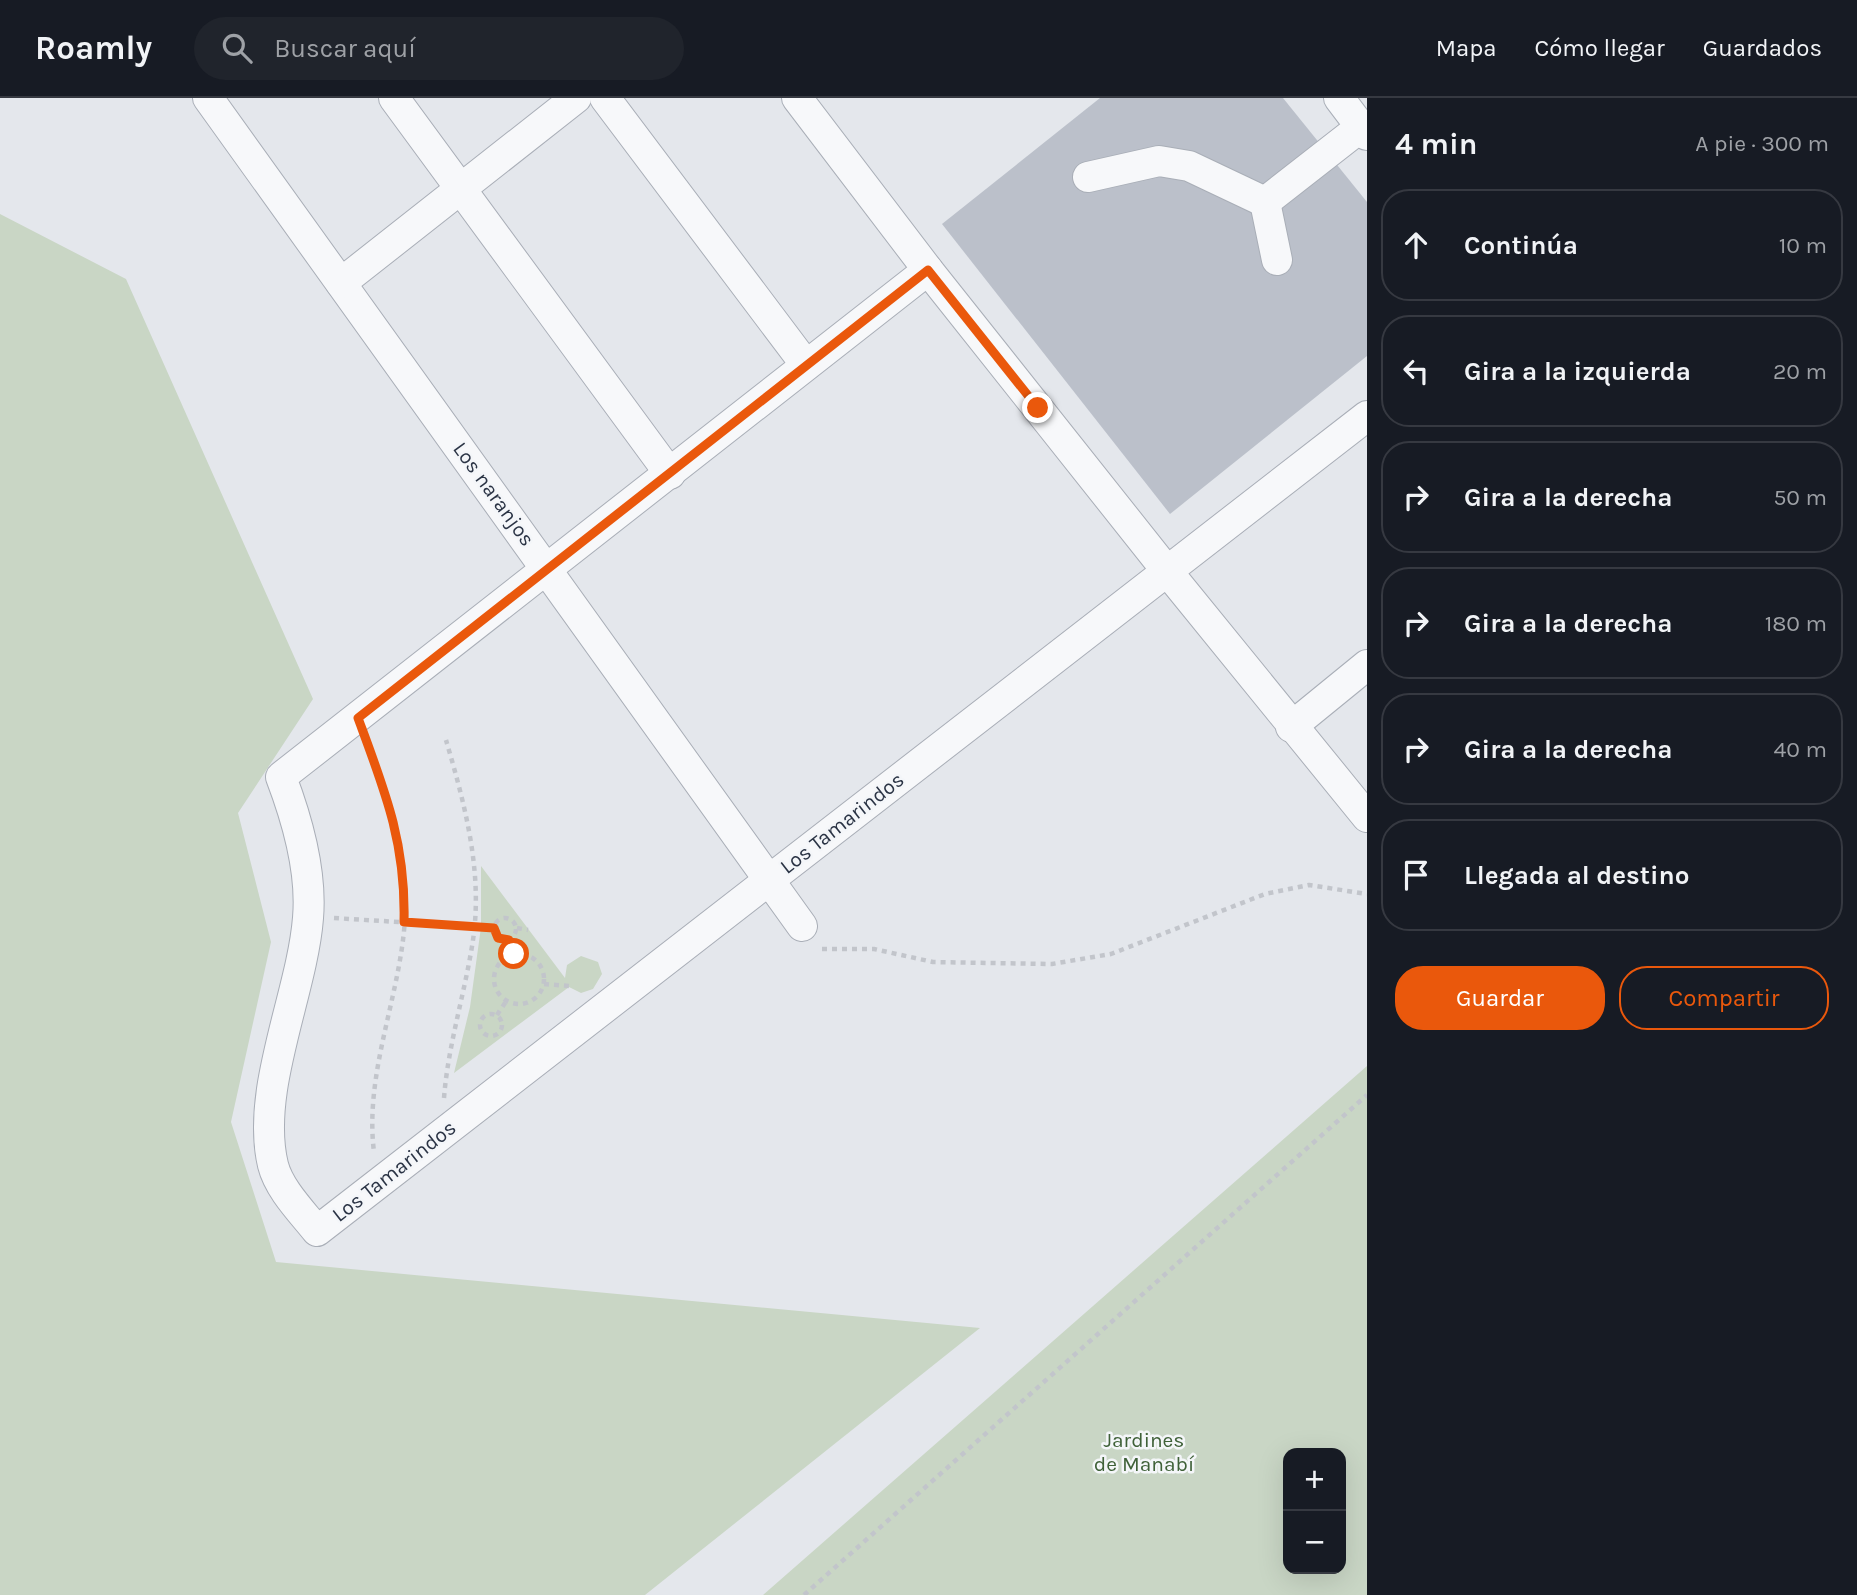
<!DOCTYPE html>
<html lang="es">
<meta charset="utf-8">
<style>
:root{--surface:#171b24;--page:#20242c;--text:#f1f3f6;--muted:#9ea1a6;--line:#363941;--accent:#ea580c}
body{margin:0;font-family:Karla,sans-serif;background:var(--page);color:var(--text)}
.controls{position:absolute;right:21px;bottom:21px;display:grid;overflow:hidden;border-radius:14px;box-shadow:0 7px 28px #0002}
.controls button{width:63px;height:63px;display:grid;place-items:center;padding:0;border:0;border-bottom:2px solid var(--line);background:var(--surface);color:var(--text);font:35px sans-serif}
.stop{position:absolute;width:21px;height:21px;margin:-16px;border:5px solid #ea580c;border-radius:50%;background:#fff}
.stop.end{background:#ea580c;border-color:#fff;box-shadow:0 2px 7px #0008}
.list{margin:0;padding:0;list-style:none}
h2{display:flex;justify-content:space-between;align-items:center;height:91px;margin:0;padding:0 28px;font-size:30px}
h2 small{font-size:23px;font-weight:400;color:var(--muted)}
.list li{display:grid;grid-template-columns:46px 1fr auto;gap:21px;align-items:center;box-sizing:border-box;height:112px;margin:0 14px 14px;padding:0 14px;border:2px solid var(--line);border-radius:28px}
.list b{display:block;font-size:26px;white-space:nowrap}
.list em{font-size:23px;font-style:normal;color:var(--muted)}
.actions{display:flex;gap:14px;padding:21px 28px}
.actions a{flex:1;padding:16px 0;border:2px solid var(--accent);border-radius:28px;text-align:center;font-size:24px;color:var(--accent)}
.actions .main{background:var(--accent);color:#fff}
.icon{flex:none;width:38px;height:38px;fill:none;stroke:currentColor;stroke-width:2;stroke-linecap:round;stroke-linejoin:round}
.map{position:relative;flex:none;width:1367px;height:1497px;overflow:hidden}
header{display:flex;align-items:center;gap:42px;box-sizing:border-box;height:98px;padding:0 35px;background:var(--surface);border-bottom:2px solid var(--line)}
header strong{font-size:33px}
nav{display:flex;gap:38px;margin-inline-start:auto;font-size:24px}
.search{width:490px;height:63px;background:var(--page);display:flex;align-items:center;gap:18px;box-sizing:border-box;padding:0 24px;border-radius:38px;color:var(--muted);font-size:26px}
main{display:flex}
aside{flex:1;background:var(--surface)}
.map>svg:first-child{display:block}
</style>
<header>
<strong>Roamly</strong>
<div class="search"><svg class="icon" aria-label="search" viewBox="0 0 24 24"><circle cx="10" cy="10" r="6"/><path d="M15 15l6 6"/></svg>Buscar aquí</div>
<nav><a>Mapa</a><a>Cómo llegar</a><a>Guardados</a></nav>
</header>
<main>
<div class="map">
<svg width="1367" height="1497" viewBox="0 0 1367 1497">
<rect width="100%" height="100%" fill="#e4e7ec"/>
<!-- green -->
<g fill="#c9d6c5" fill-rule="evenodd">
<polygon points="0,116 126,181 313,601 238,715 271,844 231,1024 276,1164 980,1230 645,1497 0,1497"/>
<polygon points="481,768 565,880 567,867 581,858 598,864 602,876 593,891 581,895 569,889 454,975 470,909 481,829"/>
<path d="M1367,968V1497H763ZM1288,1355H1341V1471H1288Z"/>
</g>
<!-- building -->
<polygon fill="#bbc0ca" points="1100,0 1283,0 1367,104 1367,258 1170,416 942,126"/>
<g fill="none" stroke-linecap="round" stroke-linejoin="round">
<!-- minor casing -->
<g stroke="#a9aeb7" stroke-width="32">
<g id="minor">
<polyline points="208,0 802,828"/>
<polyline points="394,0 670,376"/>
<polyline points="605,0 806,267"/>
<polyline points="797,0 928,172 1167,473 1367,719"/>
<polyline points="1339,0 1367,37"/>
<polyline points="1088,79 1159,63 1189,68 1265,104 1361,29"/>
<polyline points="1265,104 1277,162"/>
<path d="M928,172L281,679C297,721 312,774 308,820C302,896 255,992 273,1067C279,1091 302,1114 317,1133L1367,318"/>
<polyline points="341,185 576,0"/>
<polyline points="1291,629 1367,567"/>
</g>
</g>
<!-- path -->
<g stroke="#c2c5cb" stroke-width="4.5" stroke-dasharray="5 5" stroke-linecap="butt">
<path d="M367,644C391,710 412,772 403,842C394,913 365,982 374,1054"/>
<circle cx="505" cy="831" r="11"/>
<polyline points="334,820 494,830"/>
<polyline points="517,830 528,832"/>
<polyline points="509,842 514,856"/>
<polyline points="822,851 874,851 933,864 1052,866 1111,856 1265,796 1309,787 1367,796"/>
<circle cx="519" cy="881" r="25"/>
<polyline points="544,886 570,888"/>
<circle cx="491" cy="927" r="11"/>
<polyline points="497,917 507,902"/>
<path d="M444,1000C448,947 465,895 473,842C483,774 465,707 446,642"/>
<polyline points="804,1497 1367,997"/>
</g>
<!-- minor -->
<use href="#minor" stroke="#f7f8fa" stroke-width="30"/>
</g>
<g fill="none" stroke-linecap="round" stroke-linejoin="round">
<!-- route -->
<path stroke="#ea580c" stroke-width="9" d="M514,856L509,842L498,840L494,830L404,824C406,745 385,693 358,620L928,172L1038,310"/>
</g>
<g text-anchor="middle" dominant-baseline="central" stroke-width="5" stroke-linejoin="round" paint-order="stroke">
<!-- street labels -->
<g font-size="21" fill="#2b3445" stroke="#f4f6f9">
<text transform="translate(494 396) rotate(54)">Los naranjos</text>
<text transform="translate(842 725) rotate(-38)">Los Tamarindos</text>
<text transform="translate(394 1073) rotate(-38)">Los Tamarindos</text>
</g>
<!-- park labels -->
<g font-size="21" fill="#3f6138" stroke="#f4f6f9">
<text x="1144" y="1342">Jardines<tspan x="1144" dy="24">de Manabí</tspan></text>
</g>
</g>
</svg>
<div class="controls">
<button>+</button>
<button>−</button>
</div>
<div class="stop" style="left:514px;top:856px"></div>
<div class="stop end" style="left:1038px;top:310px"></div>
</div>
<aside>
<h2>4 min<small>A pie · 300 m</small></h2>
<ul class="list">
<li><svg class="icon" aria-label="ahead" viewBox="0 0 24 24"><path d="M12 20V5M6 11l6-6 6 6"/></svg><div><b>Continúa</b></div><em>10 m</em></li>
<li><svg class="icon" aria-label="left" viewBox="0 0 24 24"><path d="M17 20v-9H6M10 6l-5 5 5 5"/></svg><div><b>Gira a la izquierda</b></div><em>20 m</em></li>
<li><svg class="icon" aria-label="right" viewBox="0 0 24 24"><path d="M7 20v-9h11M14 6l5 5-5 5"/></svg><div><b>Gira a la derecha</b></div><em>50 m</em></li>
<li><svg class="icon" aria-label="right" viewBox="0 0 24 24"><path d="M7 20v-9h11M14 6l5 5-5 5"/></svg><div><b>Gira a la derecha</b></div><em>180 m</em></li>
<li><svg class="icon" aria-label="right" viewBox="0 0 24 24"><path d="M7 20v-9h11M14 6l5 5-5 5"/></svg><div><b>Gira a la derecha</b></div><em>40 m</em></li>
<li><svg class="icon" aria-label="arrive" viewBox="0 0 24 24"><path d="M6 21V4h12l-3 4 3 4H6"/></svg><div><b>Llegada al destino</b></div></li>
</ul>
<div class="actions"><a class="main">Guardar</a><a>Compartir</a></div>
</aside>
</main>
